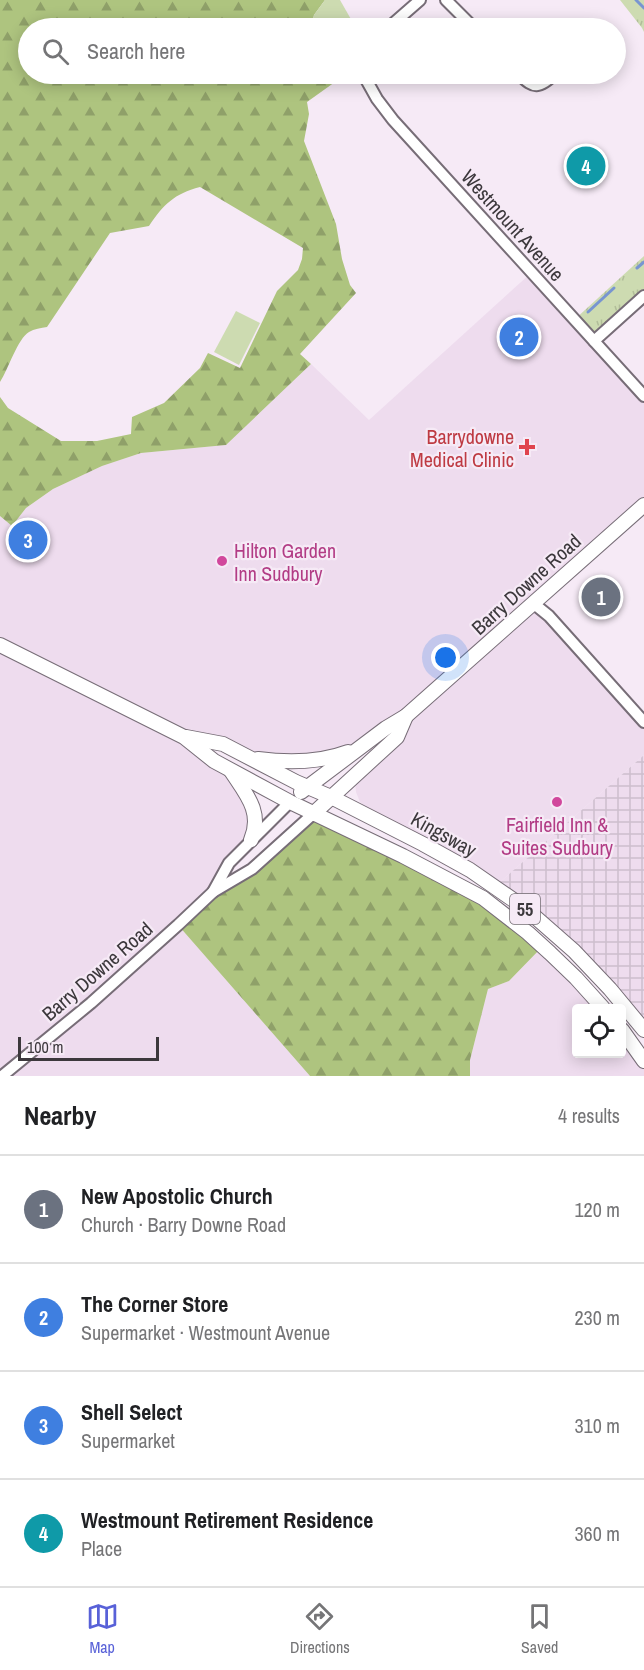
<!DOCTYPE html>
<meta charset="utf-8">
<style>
:root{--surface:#fff;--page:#f2f2f2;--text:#202124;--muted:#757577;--line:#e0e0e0;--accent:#5861d8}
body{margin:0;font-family:"Archivo Narrow",sans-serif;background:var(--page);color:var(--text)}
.controls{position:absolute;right:18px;bottom:18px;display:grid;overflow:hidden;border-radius:6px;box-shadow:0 3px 15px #0003}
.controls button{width:54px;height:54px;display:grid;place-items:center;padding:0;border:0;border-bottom:2px solid var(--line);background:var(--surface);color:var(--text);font:30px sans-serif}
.scale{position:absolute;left:18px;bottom:15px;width:141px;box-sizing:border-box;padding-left:6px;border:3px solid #3c383c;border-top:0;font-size:16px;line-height:21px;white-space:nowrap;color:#3c383c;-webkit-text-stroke:4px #f6eaf6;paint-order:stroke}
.you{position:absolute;left:446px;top:658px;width:21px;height:21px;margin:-15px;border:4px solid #fff;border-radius:50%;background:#1a73e8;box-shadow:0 0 0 9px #1a73e833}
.badge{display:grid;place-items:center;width:39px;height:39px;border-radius:50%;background:var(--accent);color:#fff;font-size:20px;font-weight:700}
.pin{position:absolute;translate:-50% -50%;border:3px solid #fff;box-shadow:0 2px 6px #0006}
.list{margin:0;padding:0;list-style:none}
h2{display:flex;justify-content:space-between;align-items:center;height:78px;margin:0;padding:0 24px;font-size:26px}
h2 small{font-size:20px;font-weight:400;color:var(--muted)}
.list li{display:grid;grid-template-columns:39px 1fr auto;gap:18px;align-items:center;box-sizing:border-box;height:108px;padding:0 24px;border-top:2px solid var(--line)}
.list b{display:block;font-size:22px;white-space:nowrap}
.list p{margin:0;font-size:20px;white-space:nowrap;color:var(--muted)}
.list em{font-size:20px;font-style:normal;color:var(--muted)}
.icon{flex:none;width:33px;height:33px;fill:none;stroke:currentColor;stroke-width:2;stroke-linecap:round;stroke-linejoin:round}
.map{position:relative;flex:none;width:644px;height:1076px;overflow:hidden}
.search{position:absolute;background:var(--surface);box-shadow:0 3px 15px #0003;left:18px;right:18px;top:18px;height:66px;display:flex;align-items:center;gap:15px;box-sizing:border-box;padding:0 21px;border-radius:33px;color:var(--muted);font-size:22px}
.sheet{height:510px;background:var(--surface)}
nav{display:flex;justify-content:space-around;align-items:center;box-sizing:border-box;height:84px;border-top:2px solid var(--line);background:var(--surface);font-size:16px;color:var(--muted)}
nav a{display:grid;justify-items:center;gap:3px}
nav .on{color:var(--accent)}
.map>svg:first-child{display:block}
</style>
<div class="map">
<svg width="644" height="1076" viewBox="0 0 644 1076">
<defs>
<pattern id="industrial-grid" width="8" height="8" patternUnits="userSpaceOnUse" patternTransform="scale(1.5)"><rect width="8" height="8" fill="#eedcee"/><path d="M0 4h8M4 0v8" fill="none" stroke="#cdbecd"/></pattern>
<pattern id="grass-tufts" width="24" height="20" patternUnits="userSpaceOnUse" patternTransform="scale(1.5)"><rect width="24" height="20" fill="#cddbb1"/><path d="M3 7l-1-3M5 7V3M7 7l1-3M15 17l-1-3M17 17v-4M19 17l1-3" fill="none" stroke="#b1bd99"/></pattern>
<pattern id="forest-firs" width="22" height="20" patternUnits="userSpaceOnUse" patternTransform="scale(1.5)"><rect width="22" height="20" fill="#aec47f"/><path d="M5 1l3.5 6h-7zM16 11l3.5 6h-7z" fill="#8fa069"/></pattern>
</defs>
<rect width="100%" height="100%" fill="#f6eaf6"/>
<!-- built -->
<g fill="#eedcee">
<polygon points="531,273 644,396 644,504 535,600 644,721 644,755 499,883 447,848 412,832 380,821 360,802 356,792 355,782 406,716 362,747 291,762 186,737 213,762 248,798 251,840 213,892 178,925 310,1076 0,1076 0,516 12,526 26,508 53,489 102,466 141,453 226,445 311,364 369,420"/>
<polygon points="542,947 603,1008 576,1008 576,1054 622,1054 622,1031 644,1062 644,1076 470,1076 470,1060 488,989 509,981"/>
</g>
<!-- industrial -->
<polygon fill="url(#industrial-grid)" points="644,755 644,1020 499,883"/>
<!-- grass -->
<g fill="url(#grass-tufts)">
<polygon points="620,0 644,0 644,32 642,28"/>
<polygon points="644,256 644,295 593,341 574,320"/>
</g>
<!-- forest -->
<g fill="url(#forest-firs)">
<path d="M0,0H325L314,15L311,28H28V74H330L335,82L307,102L309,114L304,141L336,224L342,259L350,285L356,293L300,354L311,364L226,445L141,453L102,466L53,489L26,508L12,526L0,516V397L8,408L61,441H97L131,434L132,417L164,403L200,368L208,353L240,368L277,291L298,270L302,259L303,248L200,187C174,194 164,204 149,226L110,233L47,327C41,328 34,329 29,332C18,338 8,370 0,382Z"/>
<polygon points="313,814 459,886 542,947 509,981 488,989 470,1060 470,1076 310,1076 178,925 213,892 253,870"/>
</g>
<!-- park -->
<g fill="#cddbb1">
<polygon points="325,0 340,0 356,28 311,28 314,15"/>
<polygon points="236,311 260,323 239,365 214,352"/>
</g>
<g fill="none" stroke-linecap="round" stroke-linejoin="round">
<!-- stream -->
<g stroke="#7895d1" stroke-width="3">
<polyline points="636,0 644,8"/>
<polyline points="637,268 644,262"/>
<polyline points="588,312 614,288"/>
</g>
<!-- minor casing -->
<g stroke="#776d77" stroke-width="14">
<g id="minor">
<polyline points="446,0 474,28"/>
<polyline points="388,28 420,0"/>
<polyline points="363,74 377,99 393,120 644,396"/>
<path d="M519,74C534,90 539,88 555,74"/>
<polyline points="594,341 644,296"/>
<polyline points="533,603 549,616 644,722"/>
<polyline points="213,892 229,863 290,802"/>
<polyline points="2,1076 91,1003 178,925 213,892 252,869 313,814"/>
</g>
</g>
<!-- major casing -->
<g stroke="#776d77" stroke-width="16">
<g id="major">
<polyline points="0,645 184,737 214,761 290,802 403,856 483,898 528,933 550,953 576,978 603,1008"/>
<polyline points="186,737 223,744 296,782 331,797 423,844 470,870 525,908 574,951 610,989 644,1030"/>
<path d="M258,759C289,763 319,763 348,752"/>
<path d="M231,771C246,794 263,812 251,840"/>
<polyline points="301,792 386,728 406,716 644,505"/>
<polyline points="313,814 397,737 406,716"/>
<polyline points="622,1030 644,1061"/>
</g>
</g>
<!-- minor -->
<use href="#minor" stroke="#fff" stroke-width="10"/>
<!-- major -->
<use href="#major" stroke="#fff" stroke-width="14"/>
</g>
<!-- markers -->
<path fill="#e0444e" stroke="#f6eaf6" stroke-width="2" d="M524 438h6v6h6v6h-6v6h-6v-6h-6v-6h6z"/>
<g fill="#d1479c" stroke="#f6eaf6" stroke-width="2">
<circle cx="222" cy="561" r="6"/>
<circle cx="557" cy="802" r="6"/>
</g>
<g text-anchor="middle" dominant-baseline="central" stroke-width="4.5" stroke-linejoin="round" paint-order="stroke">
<!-- shield labels -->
<rect fill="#f6eaf6" stroke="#746d74" stroke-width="1.5" x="510" y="894" width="30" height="30" rx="4.5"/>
<g font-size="18" font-weight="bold" fill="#3c383c">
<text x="525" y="909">55</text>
</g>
<!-- street labels -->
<g font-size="20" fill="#3c383c" stroke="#f6eaf6">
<text transform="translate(513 225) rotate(48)">Westmount Avenue</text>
<text transform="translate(526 584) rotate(-42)">Barry Downe Road</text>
<text transform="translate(444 834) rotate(29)">Kingsway</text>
<text transform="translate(97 971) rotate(-41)">Barry Downe Road</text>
</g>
<!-- health labels -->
<g font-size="20" fill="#be3a42" stroke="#f6eaf6" text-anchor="end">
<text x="514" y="436">Barrydowne<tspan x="514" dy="23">Medical Clinic</tspan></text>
</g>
<!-- hotel labels -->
<g font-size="20" fill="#b23c85" stroke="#f6eaf6" text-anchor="start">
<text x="234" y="550">Hilton Garden<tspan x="234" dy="23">Inn Sudbury</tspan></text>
<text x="557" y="824" text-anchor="middle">Fairfield Inn &amp;<tspan x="557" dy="23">Suites Sudbury</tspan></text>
</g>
</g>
</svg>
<div class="controls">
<button><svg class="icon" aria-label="locate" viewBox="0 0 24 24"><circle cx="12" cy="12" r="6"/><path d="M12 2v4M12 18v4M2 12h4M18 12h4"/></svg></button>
</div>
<div class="scale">100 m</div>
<div class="you"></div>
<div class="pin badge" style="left:601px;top:597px;background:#6b7280">1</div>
<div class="pin badge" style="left:519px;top:337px;background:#3f7fe0">2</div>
<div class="pin badge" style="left:28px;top:540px;background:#3f7fe0">3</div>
<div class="pin badge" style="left:586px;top:166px;background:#0f9aa8">4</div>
<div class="search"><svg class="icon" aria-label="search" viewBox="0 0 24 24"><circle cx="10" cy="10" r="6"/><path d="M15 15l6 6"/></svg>Search here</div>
</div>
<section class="sheet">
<h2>Nearby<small>4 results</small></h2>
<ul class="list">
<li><span class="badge" style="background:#6b7280">1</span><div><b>New Apostolic Church</b><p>Church · Barry Downe Road</p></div><em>120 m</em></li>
<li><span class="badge" style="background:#3f7fe0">2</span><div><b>The Corner Store</b><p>Supermarket · Westmount Avenue</p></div><em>230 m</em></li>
<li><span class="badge" style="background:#3f7fe0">3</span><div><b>Shell Select</b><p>Supermarket</p></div><em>310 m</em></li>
<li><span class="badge" style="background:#0f9aa8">4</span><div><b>Westmount Retirement Residence</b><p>Place</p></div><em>360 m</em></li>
</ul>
</section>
<nav>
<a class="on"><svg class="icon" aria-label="map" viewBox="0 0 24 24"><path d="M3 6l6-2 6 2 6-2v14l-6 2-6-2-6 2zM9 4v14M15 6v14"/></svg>Map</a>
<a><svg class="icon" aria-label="directions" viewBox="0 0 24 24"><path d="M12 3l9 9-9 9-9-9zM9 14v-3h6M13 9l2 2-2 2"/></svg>Directions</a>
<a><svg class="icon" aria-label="saved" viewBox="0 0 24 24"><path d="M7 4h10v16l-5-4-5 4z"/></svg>Saved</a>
</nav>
